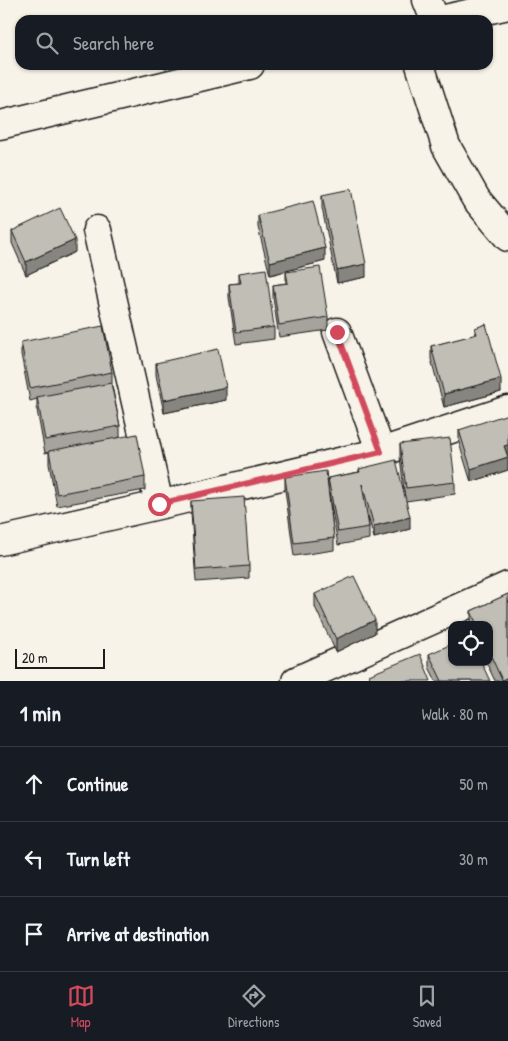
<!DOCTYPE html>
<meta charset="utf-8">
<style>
:root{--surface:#171b24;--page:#242831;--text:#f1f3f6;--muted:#9ea1a6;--line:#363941;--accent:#d1495b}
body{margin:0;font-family:"Patrick Hand",sans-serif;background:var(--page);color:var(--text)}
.controls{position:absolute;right:15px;bottom:15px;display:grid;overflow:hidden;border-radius:10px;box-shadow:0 1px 4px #0004}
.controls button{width:45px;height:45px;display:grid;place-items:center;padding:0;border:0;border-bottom:1px solid var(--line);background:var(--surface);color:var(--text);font:25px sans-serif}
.scale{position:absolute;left:15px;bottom:12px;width:90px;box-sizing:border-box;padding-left:5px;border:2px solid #1c1c1c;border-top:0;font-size:14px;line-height:18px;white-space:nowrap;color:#1c1c1c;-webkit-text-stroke:4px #f7f3e8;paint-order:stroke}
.stop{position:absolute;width:15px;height:15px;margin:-11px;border:4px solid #d1495b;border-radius:50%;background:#fff}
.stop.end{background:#d1495b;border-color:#fff;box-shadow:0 1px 5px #0008}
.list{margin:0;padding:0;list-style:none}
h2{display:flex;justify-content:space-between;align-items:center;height:65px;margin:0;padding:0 20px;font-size:21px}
h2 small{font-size:16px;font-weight:400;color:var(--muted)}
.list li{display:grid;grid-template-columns:32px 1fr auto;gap:15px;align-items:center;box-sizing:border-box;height:75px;padding:0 20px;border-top:1px solid var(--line)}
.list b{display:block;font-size:19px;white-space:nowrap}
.list em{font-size:16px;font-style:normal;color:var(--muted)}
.icon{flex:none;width:28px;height:28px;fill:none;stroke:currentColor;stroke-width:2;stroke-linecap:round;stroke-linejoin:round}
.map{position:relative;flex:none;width:508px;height:681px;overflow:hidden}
.search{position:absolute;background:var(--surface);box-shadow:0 1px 4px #0004;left:15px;right:15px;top:15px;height:55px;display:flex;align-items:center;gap:12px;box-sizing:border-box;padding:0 18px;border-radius:15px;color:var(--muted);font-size:19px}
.sheet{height:290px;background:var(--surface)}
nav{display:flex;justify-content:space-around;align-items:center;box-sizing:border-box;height:70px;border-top:1px solid var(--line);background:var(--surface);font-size:14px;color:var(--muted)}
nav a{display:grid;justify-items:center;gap:2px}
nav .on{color:var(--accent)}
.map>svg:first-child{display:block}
</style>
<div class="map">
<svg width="508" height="681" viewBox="0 0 508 681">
<rect width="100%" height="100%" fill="#f7f3e8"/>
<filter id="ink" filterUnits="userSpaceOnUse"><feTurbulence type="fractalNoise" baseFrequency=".02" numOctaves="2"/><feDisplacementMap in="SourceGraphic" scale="10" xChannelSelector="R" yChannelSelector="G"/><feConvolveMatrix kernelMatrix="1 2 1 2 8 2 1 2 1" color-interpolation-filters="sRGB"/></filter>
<g filter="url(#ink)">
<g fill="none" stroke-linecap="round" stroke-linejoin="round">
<!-- minor casing -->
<g stroke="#1c1c1c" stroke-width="31">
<g id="minor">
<polyline points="427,0 435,20"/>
<polyline points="441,20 508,5"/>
<polyline points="420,65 446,146 476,199 508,237"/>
<polyline points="0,125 250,65"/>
<polyline points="97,230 159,504"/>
<polyline points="337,332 381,452"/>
<polyline points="0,541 176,501 381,452 508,410"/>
<polyline points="296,681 508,586"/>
</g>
</g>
<!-- minor -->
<use href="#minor" stroke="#f7f3e8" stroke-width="28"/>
</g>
<!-- wall -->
<g fill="#a5a39c" stroke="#1c1c1c">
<polygon points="322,195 366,277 337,283 322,208"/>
<polygon points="258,215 325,261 270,275 258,227"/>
<polygon points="12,231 75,252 26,275 12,243"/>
<polygon points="286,272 328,317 328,330 279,337 273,298 273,285 286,283"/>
<polygon points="239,273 274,327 274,339 236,344 229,297 229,284 239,283"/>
<polygon points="475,328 501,392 444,407 431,359 431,346 475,335"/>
<polygon points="21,342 112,372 112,385 120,426 120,437 145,477 145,490 57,506 49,464 49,452 45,453 37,410 37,399 30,401 21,354"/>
<polygon points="156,363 226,400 164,413 156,375"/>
<polygon points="459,430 508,457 508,470 471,482 459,443"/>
<polygon points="400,444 455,482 455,494 406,501 410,529 374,538 368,516 369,527 369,539 338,545 329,493 334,538 334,550 294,556 285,490 285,477 328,490 328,478 359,472 359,469 405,499 400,457"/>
<polygon points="191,501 249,566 249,578 196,582 191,513"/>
<polygon points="315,594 375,633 336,652 315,607"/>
<polygon points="508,594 508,681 495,681 486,662 489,662 489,625 471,625 471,611"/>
<polygon points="429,654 490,681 436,681 429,667"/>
</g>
<!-- shaded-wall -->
<g fill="#86857f" stroke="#1c1c1c">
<polygon points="75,240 75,252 26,275 26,262"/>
<polygon points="325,248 325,261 270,275 270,262"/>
<polygon points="366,264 366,277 337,283 337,270"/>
<polygon points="501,379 501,392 444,407 444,394"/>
<polygon points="226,387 226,400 164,413 164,400"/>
<polygon points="508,445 508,457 504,446"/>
<polygon points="508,457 508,470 471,482 471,469"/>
<polygon points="410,517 410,529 374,538 374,526"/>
<polygon points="375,620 375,633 336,652 336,639"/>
<polygon points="508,677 508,681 502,681 502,680"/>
</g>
<!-- building -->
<g fill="#c0beb5" stroke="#1c1c1c">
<polygon points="351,189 366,264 337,270 322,195"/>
<polygon points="313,201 325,248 270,262 258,215"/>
<polygon points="60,208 75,240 26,262 12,231"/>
<polygon points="320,267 328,317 279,325 273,285 288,283 286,272"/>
<polygon points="266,269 274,327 236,332 229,284 241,283 239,273"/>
<polygon points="486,324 501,379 444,394 431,346 477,334 475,328"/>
<polygon points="103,326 112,372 30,388 21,342"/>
<polygon points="218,349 226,387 164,400 156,363"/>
<polygon points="111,383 120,426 45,440 37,397"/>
<polygon points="508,414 508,445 504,446 508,457 471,469 459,430"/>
<polygon points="137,434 145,477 57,494 49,451"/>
<polygon points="450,438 455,482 406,488 400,444"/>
<polygon points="396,460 410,517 374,526 362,484 369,527 338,532 328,478 360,472 359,469"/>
<polygon points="326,471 334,538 294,543 285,477"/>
<polygon points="244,497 249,566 196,570 191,501"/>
<polygon points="354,576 375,620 336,639 315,594"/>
<polygon points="508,594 508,677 502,680 489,652 489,625 477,625 471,611"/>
<polygon points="452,644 452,662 481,662 490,681 442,681 429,654"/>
<polygon points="420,654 431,681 371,681 369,675"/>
</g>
</g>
<g fill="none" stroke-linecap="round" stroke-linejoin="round" filter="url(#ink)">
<!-- route -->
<polyline stroke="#d1495b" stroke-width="6" points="159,504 381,452 337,332"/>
</g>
</svg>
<div class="controls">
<button><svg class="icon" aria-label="locate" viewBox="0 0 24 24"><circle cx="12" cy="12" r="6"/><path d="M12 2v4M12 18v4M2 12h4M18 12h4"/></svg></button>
</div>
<div class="scale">20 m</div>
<div class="stop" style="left:159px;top:504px"></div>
<div class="stop end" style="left:337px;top:332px"></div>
<div class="search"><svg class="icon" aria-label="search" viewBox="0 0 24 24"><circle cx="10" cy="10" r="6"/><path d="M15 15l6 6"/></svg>Search here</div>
</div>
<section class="sheet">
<h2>1 min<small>Walk · 80 m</small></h2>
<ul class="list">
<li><svg class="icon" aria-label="ahead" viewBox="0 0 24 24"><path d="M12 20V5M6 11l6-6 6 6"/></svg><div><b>Continue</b></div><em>50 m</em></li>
<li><svg class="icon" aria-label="left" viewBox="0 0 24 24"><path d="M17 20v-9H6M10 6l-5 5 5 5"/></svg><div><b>Turn left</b></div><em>30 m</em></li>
<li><svg class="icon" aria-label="arrive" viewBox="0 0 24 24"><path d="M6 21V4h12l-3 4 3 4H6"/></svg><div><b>Arrive at destination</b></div></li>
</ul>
</section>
<nav>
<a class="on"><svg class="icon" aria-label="map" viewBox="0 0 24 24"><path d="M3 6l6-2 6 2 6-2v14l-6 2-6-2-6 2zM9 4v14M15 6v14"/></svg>Map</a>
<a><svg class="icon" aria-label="directions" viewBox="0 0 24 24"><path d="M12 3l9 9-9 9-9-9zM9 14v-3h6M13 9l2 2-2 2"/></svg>Directions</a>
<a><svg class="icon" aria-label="saved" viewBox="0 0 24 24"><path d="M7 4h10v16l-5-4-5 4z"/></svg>Saved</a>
</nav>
